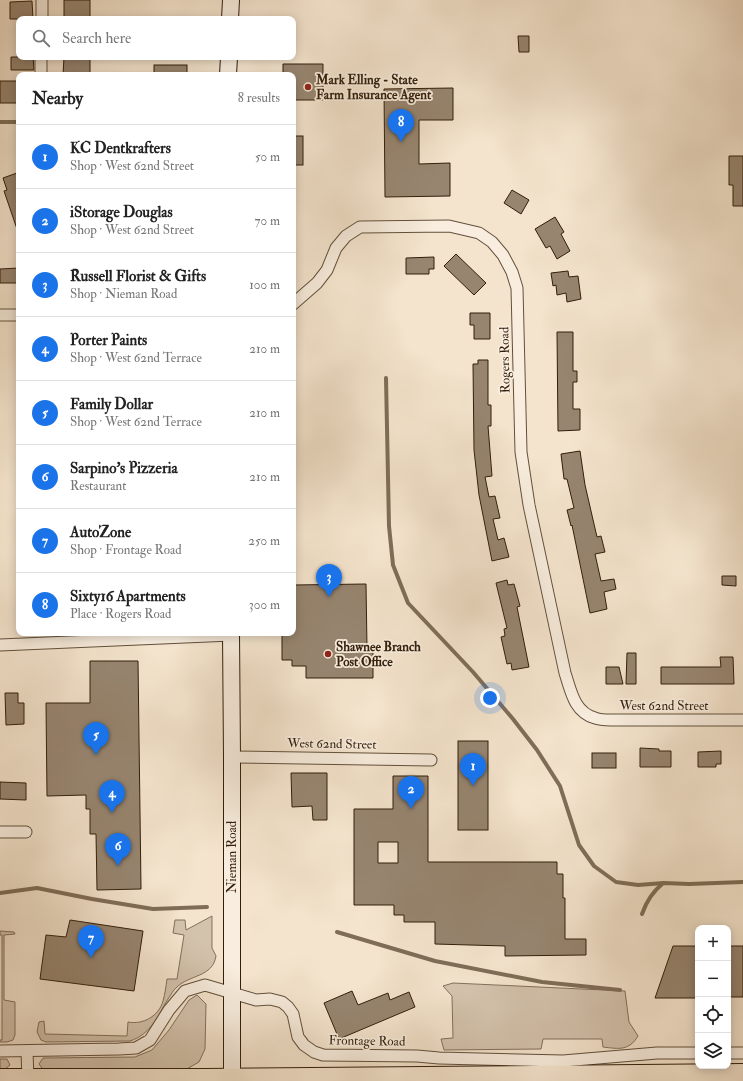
<!DOCTYPE html>
<meta charset="utf-8">
<style>
:root{--surface:#fff;--page:#f2f2f2;--text:#222;--muted:#767676;--line:#e0e0e0;--accent:#1a73e8}
body{margin:0;font-family:"IM FELL Double Pica",serif;background:var(--page);color:var(--text)}
.controls{position:absolute;right:12px;bottom:12px;display:grid;overflow:hidden;border-radius:8px;box-shadow:0 2px 10px #0003}
.controls button{width:36px;height:36px;display:grid;place-items:center;padding:0;border:0;border-bottom:1px solid var(--line);background:var(--surface);color:var(--text);font:20px sans-serif}
.you{position:absolute;left:490px;top:698px;width:14px;height:14px;margin:-10px;border:3px solid #fff;border-radius:50%;background:#1a73e8;box-shadow:0 0 0 6px #1a73e833}
.badge{display:grid;place-items:center;width:26px;height:26px;border-radius:50%;background:var(--accent);color:#fff;font-size:13px;font-weight:700}
.pin{position:absolute;translate:-50% -33px;filter:drop-shadow(0 1px 2px #0008)}
.pin::after{content:'';position:absolute;top:21px;width:14px;height:12px;background:inherit;clip-path:polygon(0 0,100% 0,50% 100%)}
.list{margin:0;padding:0;list-style:none}
h2{display:flex;justify-content:space-between;align-items:center;height:52px;margin:0;padding:0 16px;font-size:17px}
h2 small{font-size:13px;font-weight:400;color:var(--muted)}
.list li{display:grid;grid-template-columns:26px 1fr auto;gap:12px;align-items:center;box-sizing:border-box;height:64px;padding:0 16px;border-top:1px solid var(--line)}
.list b{display:block;font-size:15px;white-space:nowrap}
.list p{margin:0;font-size:13px;white-space:nowrap;color:var(--muted)}
.list em{font-size:13px;font-style:normal;color:var(--muted)}
.icon{flex:none;width:22px;height:22px;fill:none;stroke:currentColor;stroke-width:2;stroke-linecap:round;stroke-linejoin:round}
.map{position:relative;flex:none;width:743px;height:1081px;overflow:hidden}
.search{position:absolute;background:var(--surface);box-shadow:0 2px 10px #0003;left:16px;top:16px;width:280px;height:44px;display:flex;align-items:center;gap:10px;box-sizing:border-box;padding:0 14px;border-radius:8px;color:var(--muted);font-size:15px}
.panel{position:absolute;background:var(--surface);box-shadow:0 2px 10px #0003;left:16px;top:72px;width:280px;height:564px;border-radius:8px}
.map>svg:first-child{display:block}
</style>
<div class="map">
<svg width="743" height="1081" viewBox="0 0 743 1081">
<rect width="100%" height="100%" fill="#f4e4cd"/>
<filter id="stains"><feTurbulence type="fractalNoise" baseFrequency=".005" numOctaves="4"/><feColorMatrix values="0 0 0 0 .2 0 0 0 0 .09 0 0 0 0 .02 0 0 0 .5 -.17"/></filter>
<radialGradient id="worn" r=".72"><stop offset=".6" stop-color="#630" stop-opacity="0"/><stop offset="1" stop-color="#630" stop-opacity=".3"/></radialGradient>
<!-- green -->
<g fill="#d3c2ac" stroke="#82705c">
<path d="M212,916V948L216,956C213,977 189,975 177,987C173,990 171,995 168,999C157,1017 151,1034 130,1041L46,1042L41,1040L37,1032L39,1022L44,1021L45,1034L127,1036L128,1022C143,1025 159,1016 163,1001C165,994 166,986 167,979H177L184,935L173,933L175,920H185L186,930Z"/>
<polygon points="0,931 14,932 15,934 4,935 4,1000 15,1002 15,1035 13,1040 7,1042 0,1042 0,1040 2,1040 2,935 0,935"/>
<path d="M453,983L625,991L629,1022L638,1036C629,1051 619,1049 603,1047L602,1039H543L541,1049L444,1050L441,1039L453,1038L452,996L443,986Z"/>
<polygon points="197,995 206,1004 205,1049 199,1062 185,1070 44,1071 39,1064 43,1058 135,1057 152,1050 169,1030 189,1000"/>
<polygon points="0,1059 7,1059 10,1065 4,1070 0,1070"/>
</g>
<g fill="none" stroke-linecap="round" stroke-linejoin="round">
<!-- stream -->
<g stroke="#7f6d58" stroke-width="4">
<polyline points="0,122 19,122"/>
<polyline points="386,378 389,526 393,565 408,603 473,672 513,719 537,750 560,786 579,845 594,866 616,882 638,885 664,883 689,884 743,882"/>
<polyline points="0,893 37,888 92,899 153,909 207,907"/>
<path d="M642,914C647,900 653,892 663,883"/>
<polyline points="337,932 435,961 542,982 620,990"/>
</g>
</g>
<!-- building -->
<g fill="#978570" stroke="#321e0b" fill-rule="evenodd">
<rect x="64" y="0" width="26" height="19"/>
<polygon points="32,1 33,19 10,19 10,2"/>
<polygon points="518,36 529,36 529,52 519,52"/>
<polygon points="11,57 33,57 34,70 11,70"/>
<polygon points="64,57 90,57 90,75 63,75"/>
<polygon points="283,64 323,64 323,100 293,100 293,75 283,75"/>
<rect x="154" y="65" width="33" height="10"/>
<rect x="0" y="81" width="19" height="22"/>
<polygon points="453,88 453,120 419,120 419,164 450,163 450,196 385,197 384,89"/>
<rect x="293" y="136" width="10" height="29"/>
<polygon points="729,156 743,156 743,206 733,206 733,185 729,185"/>
<polygon points="17,173 19,180 19,229 17,229 4,191 7,190 3,178"/>
<polygon points="512,190 529,200 521,214 504,203"/>
<polygon points="555,217 564,232 561,234 570,251 557,259 550,246 546,248 535,229"/>
<polygon points="456,254 486,283 474,295 444,266"/>
<polygon points="434,257 434,269 429,269 429,274 406,274 406,258"/>
<polygon points="19,268 19,283 0,283 0,269"/>
<polygon points="568,271 569,277 578,276 581,299 567,302 566,293 557,295 556,285 553,286 551,273"/>
<polygon points="470,313 490,313 490,339 474,339 474,325 470,325"/>
<polygon points="557,332 573,332 573,371 577,371 577,382 573,382 573,409 580,409 580,430 558,431"/>
<polygon points="478,360 488,360 488,405 491,405 491,426 488,426 492,476 485,477 489,497 495,496 500,518 493,519 498,540 504,538 509,557 492,561 479,495 474,450 473,364 478,364"/>
<polygon points="580,451 585,485 597,537 601,536 605,552 595,554 601,581 614,579 616,589 604,592 607,609 590,613 572,525 571,526 567,510 574,508 567,479 564,479 561,454"/>
<polygon points="722,576 736,576 736,586 722,585"/>
<polygon points="507,580 508,585 514,584 520,606 517,607 529,667 512,670 511,663 507,664 501,637 505,636 504,629 507,628 496,583"/>
<polygon points="366,584 367,648 373,648 373,678 306,678 306,666 292,666 292,660 282,660 282,633 293,633 293,585"/>
<polygon points="627,653 636,653 636,684 626,684"/>
<polygon points="720,657 733,657 734,684 661,684 661,667 721,667"/>
<polygon points="90,661 138,661 141,889 97,890 96,834 90,834 90,809 86,809 86,795 47,796 46,703 90,703"/>
<polygon points="606,667 619,667 623,684 606,684"/>
<polygon points="5,693 18,693 18,703 24,703 24,724 6,725"/>
<rect x="458" y="741" width="30" height="89"/>
<polygon points="640,748 659,749 659,751 671,751 671,767 640,767"/>
<polygon points="721,751 721,764 716,764 716,767 698,767 698,752"/>
<rect x="592" y="753" width="24" height="15"/>
<polygon points="291,773 327,773 327,820 313,820 312,806 292,807"/>
<path d="M393,776H428V862H557V874H563V898H565V939H586V955L505,956V946L435,944V922H404V915H394V905H354V809H393ZM378,842H398V863H378Z"/>
<polygon points="0,782 26,783 26,800 0,799"/>
<polygon points="70,920 143,931 134,991 40,979 46,935 66,937"/>
<polygon points="673,946 698,946 698,998 655,998"/>
<rect x="728" y="946" width="15" height="51"/>
<polygon points="352,991 358,1005 388,993 390,1000 409,992 415,1007 339,1039 324,1003"/>
</g>
<g fill="none" stroke-linecap="round" stroke-linejoin="round">
<!-- street casing -->
<g stroke="#62503c" stroke-width="13">
<g id="street">
<polyline points="42,19 42,0"/>
<polyline points="41,75 41,57"/>
<path d="M293,304L317,283L327,270L336,248L346,236L360,227L449,226L479,233L492,242L503,255L512,272L517,288L521,452L529,505L565,673C571,691 574,712 595,718C600,720 606,720 611,720H743"/>
<polyline points="0,315 19,315"/>
<polyline points="0,645 231,635"/>
<polyline points="232,757 431,760"/>
<polyline points="0,832 26,832"/>
<polyline points="0,1051 119,1049 136,1048 150,1040 169,1010 185,991 205,985 256,1000 270,999 282,1002 288,1007 293,1014 298,1037 304,1045 314,1052 323,1055 417,1056 439,1058 563,1061 657,1053 698,1053"/>
<polyline points="27,1051 28,1080"/>
<polyline points="728,1053 743,1053"/>
</g>
</g>
<!-- secondary casing -->
<g stroke="#321e0b" stroke-width="18">
<g id="secondary">
<polyline points="230,19 231,0"/>
<polyline points="228,75 229,57"/>
<polyline points="231,633 232,757 232,1081"/>
</g>
</g>
<!-- highway casing -->
<g stroke="#321e0b" stroke-width="22">
<polyline id="highway" points="0,1079 204,1079 743,1074"/>
</g>
<!-- street -->
<use href="#street" stroke="#f8edde" stroke-width="11"/>
<!-- secondary -->
<use href="#secondary" stroke="#f8edde" stroke-width="16"/>
<!-- highway -->
<use href="#highway" stroke="#f4e4cd" stroke-width="20"/>
</g>
<!-- markers -->
<g fill="#8f2418" stroke="#f8edde" stroke-width="1.5">
<circle cx="308" cy="87" r="4"/>
<circle cx="328" cy="654" r="4"/>
</g>
<g text-anchor="middle" dominant-baseline="central" stroke-width="3.5" stroke-linejoin="round" paint-order="stroke">
<!-- poi labels -->
<g font-size="13" font-weight="bold" fill="#321e0b" stroke="#f8edde" text-anchor="start">
<text x="316" y="80">Mark Elling - State<tspan x="316" dy="15">Farm Insurance Agent</tspan></text>
<text x="336" y="647">Shawnee Branch<tspan x="336" dy="15">Post Office</tspan></text>
</g>
<!-- street labels -->
<g font-size="13" fill="#321e0b" stroke="#f8edde">
<text transform="translate(505 360) rotate(-91)">Rogers Road</text>
<text x="664" y="706">West 62nd Street</text>
<text transform="translate(332 744) rotate(1)">West 62nd Street</text>
<text transform="translate(232 857) rotate(-90)">Nieman Road</text>
<text transform="translate(367 1041) rotate(1)">Frontage Road</text>
</g>
</g>
<rect width="100%" height="100%" filter="url(#stains)"/>
<rect width="100%" height="100%" fill="url(#worn)"/>
</svg>
<div class="controls">
<button>+</button>
<button>−</button>
<button><svg class="icon" aria-label="locate" viewBox="0 0 24 24"><circle cx="12" cy="12" r="6"/><path d="M12 2v4M12 18v4M2 12h4M18 12h4"/></svg></button>
<button><svg class="icon" aria-label="layers" viewBox="0 0 24 24"><path d="M12 4l9 5-9 5-9-5zM3 14l9 5 9-5"/></svg></button>
</div>
<div class="you"></div>
<div class="pin badge" style="left:473px;top:786px">1</div>
<div class="pin badge" style="left:411px;top:809px">2</div>
<div class="pin badge" style="left:329px;top:597px">3</div>
<div class="pin badge" style="left:112px;top:813px">4</div>
<div class="pin badge" style="left:96px;top:755px">5</div>
<div class="pin badge" style="left:118px;top:866px">6</div>
<div class="pin badge" style="left:91px;top:958px">7</div>
<div class="pin badge" style="left:401px;top:142px">8</div>
<div class="search"><svg class="icon" aria-label="search" viewBox="0 0 24 24"><circle cx="10" cy="10" r="6"/><path d="M15 15l6 6"/></svg>Search here</div>
<section class="panel">
<h2>Nearby<small>8 results</small></h2>
<ul class="list">
<li><span class="badge">1</span><div><b>KC Dentkrafters</b><p>Shop · West 62nd Street</p></div><em>50 m</em></li>
<li><span class="badge">2</span><div><b>iStorage Douglas</b><p>Shop · West 62nd Street</p></div><em>70 m</em></li>
<li><span class="badge">3</span><div><b>Russell Florist &amp; Gifts</b><p>Shop · Nieman Road</p></div><em>100 m</em></li>
<li><span class="badge">4</span><div><b>Porter Paints</b><p>Shop · West 62nd Terrace</p></div><em>210 m</em></li>
<li><span class="badge">5</span><div><b>Family Dollar</b><p>Shop · West 62nd Terrace</p></div><em>210 m</em></li>
<li><span class="badge">6</span><div><b>Sarpino's Pizzeria</b><p>Restaurant</p></div><em>210 m</em></li>
<li><span class="badge">7</span><div><b>AutoZone</b><p>Shop · Frontage Road</p></div><em>250 m</em></li>
<li><span class="badge">8</span><div><b>Sixty16 Apartments</b><p>Place · Rogers Road</p></div><em>300 m</em></li>
</ul>
</section>
</div>
